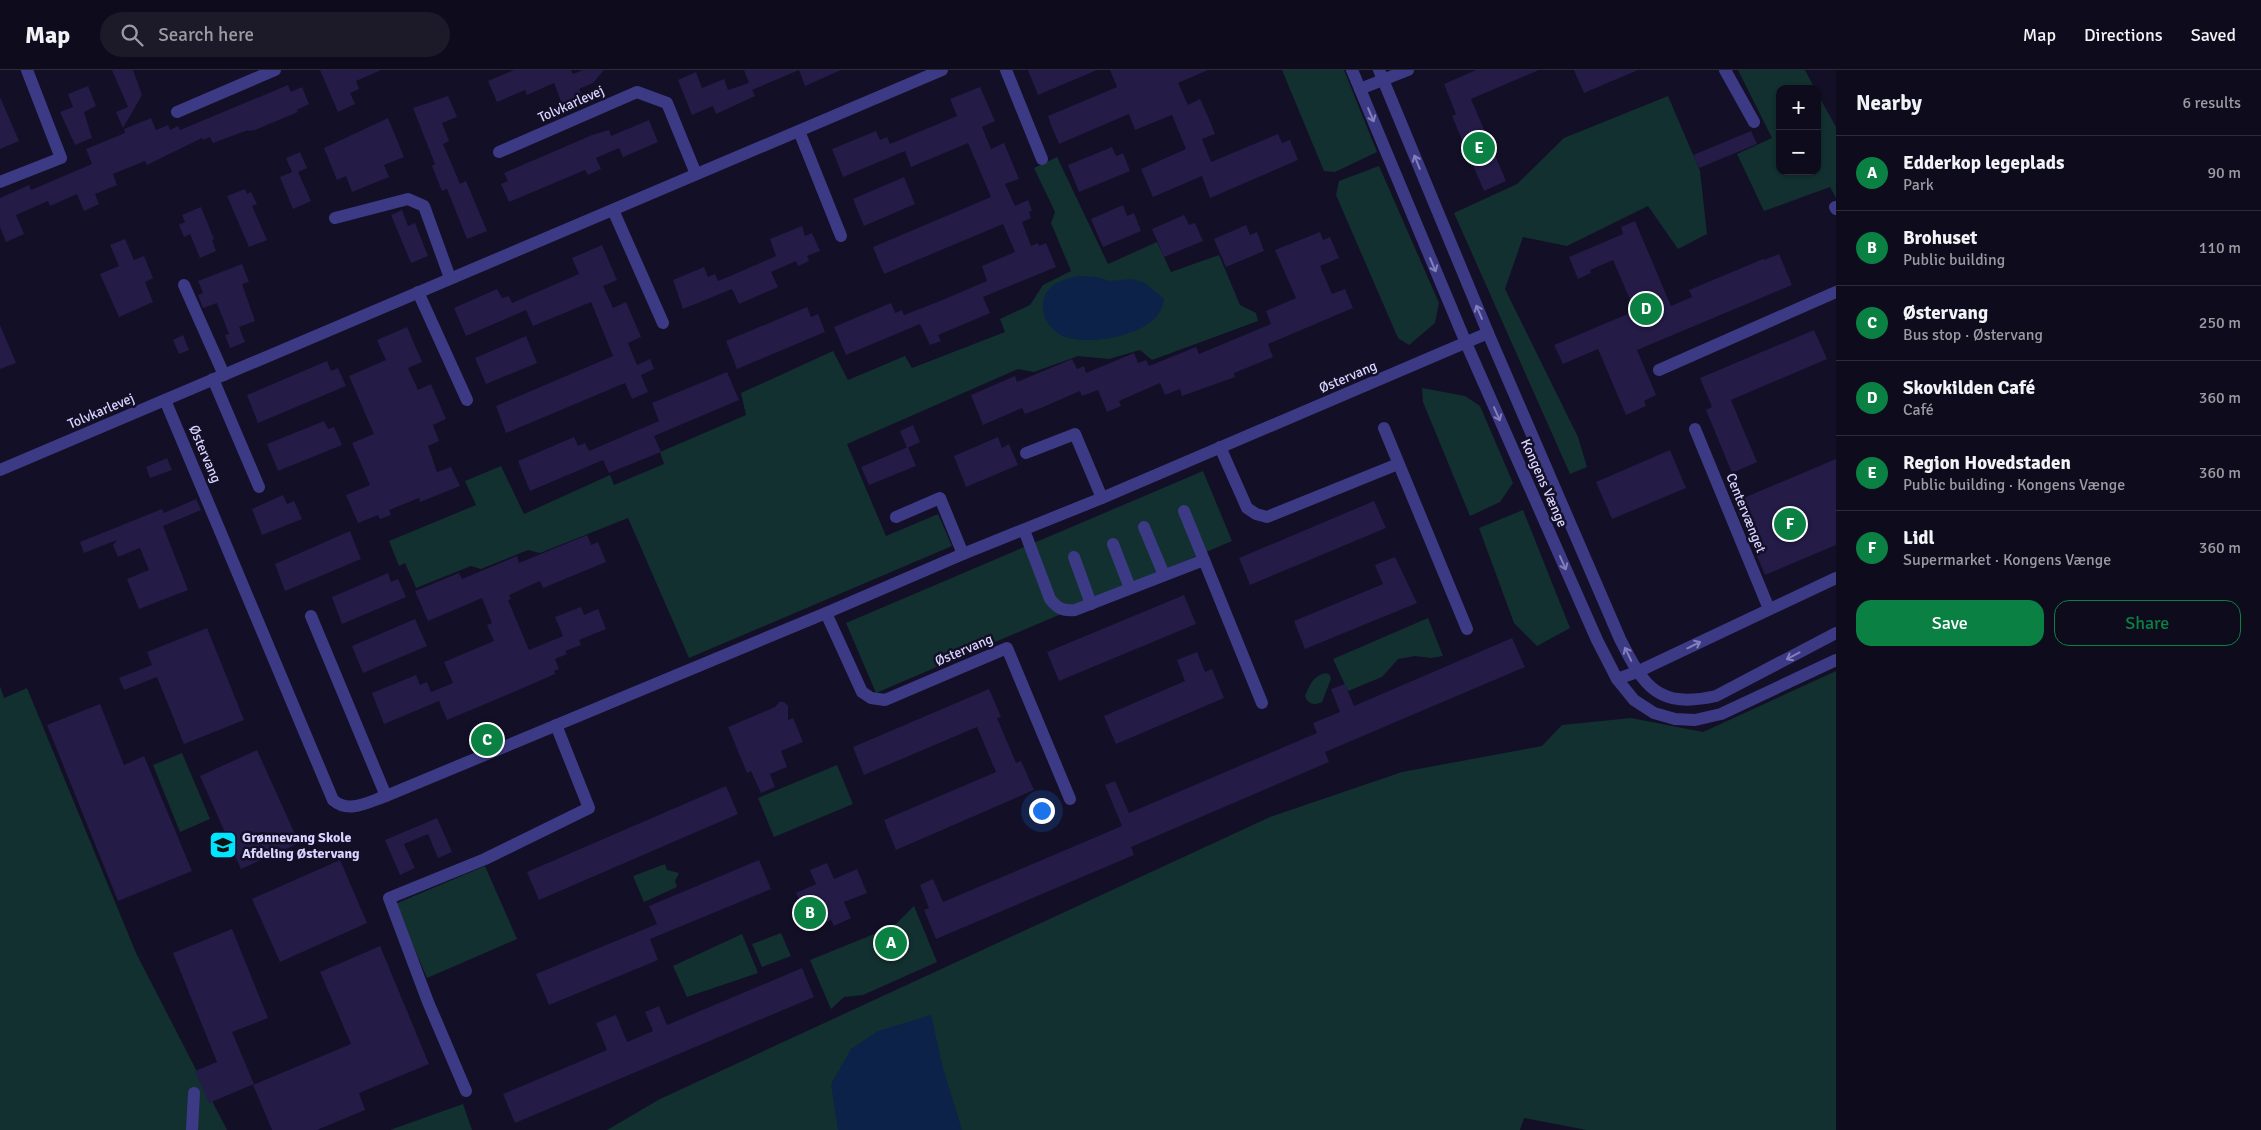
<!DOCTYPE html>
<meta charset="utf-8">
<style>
:root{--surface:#0e0b1c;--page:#1c1929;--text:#f1f3f6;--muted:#9b9ba3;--line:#2e2b3b;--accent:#0b8043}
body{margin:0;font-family:Signika,sans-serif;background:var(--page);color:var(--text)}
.controls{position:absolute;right:15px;top:15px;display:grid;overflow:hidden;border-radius:10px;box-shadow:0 1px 4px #0004}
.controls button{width:45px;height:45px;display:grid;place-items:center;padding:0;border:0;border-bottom:1px solid var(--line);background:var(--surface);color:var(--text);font:25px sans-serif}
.you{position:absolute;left:1041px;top:740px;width:18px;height:18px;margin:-12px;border:4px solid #fff;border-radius:50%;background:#1a73e8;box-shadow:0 0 0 8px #1a73e833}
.badge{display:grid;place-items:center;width:32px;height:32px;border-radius:50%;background:var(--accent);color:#fff;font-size:16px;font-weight:700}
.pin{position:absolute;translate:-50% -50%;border:2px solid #fff;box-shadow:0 1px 5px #0006}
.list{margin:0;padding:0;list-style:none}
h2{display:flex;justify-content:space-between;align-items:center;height:65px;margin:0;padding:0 20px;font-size:21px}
h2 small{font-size:16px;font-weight:400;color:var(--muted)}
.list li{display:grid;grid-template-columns:32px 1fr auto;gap:15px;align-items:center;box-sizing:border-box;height:75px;padding:0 20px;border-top:1px solid var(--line)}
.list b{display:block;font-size:19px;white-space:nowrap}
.list p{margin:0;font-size:16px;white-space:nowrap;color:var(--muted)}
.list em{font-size:16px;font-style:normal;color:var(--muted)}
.actions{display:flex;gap:10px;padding:15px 20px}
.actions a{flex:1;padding:11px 0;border:1px solid var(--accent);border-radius:15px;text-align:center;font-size:18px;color:var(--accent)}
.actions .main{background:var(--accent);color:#fff}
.icon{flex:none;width:28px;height:28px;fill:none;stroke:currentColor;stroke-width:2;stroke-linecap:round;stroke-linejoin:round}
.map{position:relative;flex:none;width:1836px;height:1060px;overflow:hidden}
header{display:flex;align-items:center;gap:30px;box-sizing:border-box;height:70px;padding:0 25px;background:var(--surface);border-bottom:1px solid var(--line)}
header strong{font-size:24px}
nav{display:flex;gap:28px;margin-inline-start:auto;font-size:18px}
.search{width:350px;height:45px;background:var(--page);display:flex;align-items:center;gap:12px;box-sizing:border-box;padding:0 18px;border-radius:28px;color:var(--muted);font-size:19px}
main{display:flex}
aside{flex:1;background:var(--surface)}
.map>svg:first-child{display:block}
</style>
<header>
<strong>Map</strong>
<div class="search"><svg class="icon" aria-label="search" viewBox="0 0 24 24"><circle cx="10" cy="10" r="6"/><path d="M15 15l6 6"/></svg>Search here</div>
<nav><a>Map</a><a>Directions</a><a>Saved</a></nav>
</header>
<main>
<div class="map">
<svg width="1836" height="1060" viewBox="0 0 1836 1060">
<rect width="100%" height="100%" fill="#130f26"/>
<!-- green -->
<g fill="#12302f">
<polygon points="1282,0 1344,0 1377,82 1335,102 1324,101"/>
<polygon points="1738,0 1805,0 1815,19 1780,19 1780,101 1817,101 1817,23 1836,57 1836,128 1830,117 1764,141 1737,84 1772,68"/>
<polygon points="1668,26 1700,101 1707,164 1678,179 1648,136 1567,176 1523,167 1505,219 1578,367 1587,397 1570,404 1454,143 1517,114 1564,68"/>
<polygon points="1057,87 1108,194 1157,172 1171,202 1219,185 1240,235 1256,243 1258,251 1152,290 1140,280 1109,289 1078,286 1034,302 1018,299 847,374 886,466 938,444 952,476 689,588 628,448 540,483 528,480 481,499 471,496 416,518 405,493 399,496 389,471 476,435 465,411 501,396 524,444 610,405 614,415 664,394 660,382 746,345 741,323 833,281 848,310 905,286 912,298 1005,262 1000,249 1030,235 1043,215 1071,201 1051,153 1055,142 1034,98"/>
<polygon points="1379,96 1439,233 1435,253 1409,275 1398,268 1336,125 1339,111"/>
<polygon points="1422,318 1465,326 1480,336 1513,413 1500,432 1470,446 1423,332"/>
<polygon points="1203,401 1232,471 876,623 846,553"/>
<polygon points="1523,440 1570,558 1537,576 1514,553 1479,458"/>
<polygon points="1428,548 1443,586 1431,588 1415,586 1398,589 1382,607 1348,621 1333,589"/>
<polygon points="1836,601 1836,1060 1587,1060 1524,1048 1520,1060 607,1060 660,1029 1270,747 1402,702 1542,676 1562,655 1631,648 1703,662"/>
<path d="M1326,603L1330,605L1331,609L1322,632C1314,636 1308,634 1305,626C1310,614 1313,606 1326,603Z"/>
<polygon points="0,616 4,628 27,618 136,883 227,1060 0,1060"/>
<polygon points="182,683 210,749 180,762 153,695"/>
<polygon points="837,695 853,734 774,767 758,728"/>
<polygon points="665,794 667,800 679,803 675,811 677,817 644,832 633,806"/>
<polygon points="485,796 517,869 427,908 395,834"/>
<polygon points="914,836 937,892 863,925 844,927 831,939 810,890 894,856"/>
<polygon points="781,863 791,886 762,897 752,874"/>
<polygon points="742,864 758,903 687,927 673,896"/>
<polygon points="463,1034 472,1060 390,1060"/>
</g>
<!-- water -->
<g fill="#0c2248">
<path d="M1078,206L1097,207L1110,211L1132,209L1145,213L1164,229C1163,234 1162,239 1159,243C1144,267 1082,278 1059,264C1044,255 1036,232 1050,218C1058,211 1068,208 1078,206Z"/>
<polygon points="931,945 943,998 962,1060 838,1060 831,1014 851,979 878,961"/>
</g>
<!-- building -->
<g fill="#241b47">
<polygon points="112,0 133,0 142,25 123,58 116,42 128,37"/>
<polygon points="320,0 381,0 356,11 359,19 350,23 355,34 338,42"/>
<polygon points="514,0 571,0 573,4 583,0 604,0 593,13 579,19 582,26 562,34 554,13 527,25 525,20 497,32 488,11"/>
<polygon points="744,0 841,0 805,16 799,0 752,20 755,26 716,44 713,36 692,45 678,10 696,2 702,18 724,9 728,20 749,13"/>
<polygon points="1028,0 1097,0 1038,25"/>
<polygon points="1110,0 1208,0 1178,13 1188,35 1200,29 1210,51 1215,64 1202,69 1211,92 1278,64 1282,73 1290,70 1298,90 1210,128 1202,106 1153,127 1141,99 1186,79 1172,45 1135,60 1129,44 1059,74 1051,55 1048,46 1117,17"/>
<polygon points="1476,0 1539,0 1471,29 1506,111 1484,121 1452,46 1456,44 1444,14"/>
<polygon points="1574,0 1638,0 1584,23"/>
<polygon points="288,15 291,22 302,17 309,34 297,40 298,42 255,60 249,61 248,60 213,73 210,67 203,70 202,68 147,95 145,91 113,104 117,115 95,124 99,134 84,141 77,124 50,136 48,131 16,145 24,164 6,172 0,157 0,128 29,115 31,120 92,94 86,79 125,63 124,59 151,48 156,60 168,55 170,60 178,56 180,60"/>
<polygon points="88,16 96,36 84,42 92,68 75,75 60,42 73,37 68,24"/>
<polygon points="980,17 995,51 982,57 991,79 1004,73 1019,109 1005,114 1015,136 1028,130 1032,141 1029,142 1031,148 1022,152 1031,176 1038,173 1039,176 1046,173 1056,197 983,227 990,243 938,265 941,271 930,275 920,254 846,285 834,257 891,233 895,243 902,240 904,245 940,231 987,211 982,196 1015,182 1003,154 884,204 873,177 991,127 968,73 911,97 905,81 843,107 832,79 876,61 880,70 887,67 890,74 957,46 950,29"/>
<polygon points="448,26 457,47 442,53 449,71 443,74 460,114 466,111 487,161 467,169 447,119 442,121 432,96 435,94 413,38"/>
<polygon points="0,27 19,71 0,79"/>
<polygon points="388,48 404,87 384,95 389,107 352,122 346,106 337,110 324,78"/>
<polygon points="649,50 658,72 623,87 619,78 596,88 601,99 588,105 585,100 509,132 501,114 508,111 504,103 592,65 609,60 611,66"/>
<polygon points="1751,61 1757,74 1699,98 1693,85"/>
<polygon points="1112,77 1116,86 1123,83 1130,101 1079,122 1068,95"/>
<polygon points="300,82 307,98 298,102 311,131 293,139 280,107 292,102 286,88"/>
<polygon points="904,107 915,134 864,156 853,129"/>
<polygon points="245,119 247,124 251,122 257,134 252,136 267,170 249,177 227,126"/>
<polygon points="1123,135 1127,146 1134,143 1141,161 1103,177 1091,149"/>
<polygon points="201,137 214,169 212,170 216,181 200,188 190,164 184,167 179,155 185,152 182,145"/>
<polygon points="402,140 408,156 415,153 428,186 411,193 391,145"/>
<polygon points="1184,145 1189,155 1195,153 1203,171 1164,187 1152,159"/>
<polygon points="1635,151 1671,236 1692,227 1689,220 1763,189 1764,190 1779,184 1792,215 1637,280 1656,325 1644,331 1646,336 1626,345 1598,279 1563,294 1554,275 1635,241 1613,190 1590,200 1591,203 1578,209 1569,187 1623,164 1621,157"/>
<polygon points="1246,155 1250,165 1257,162 1264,181 1226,197 1214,169"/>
<polygon points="802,156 805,166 812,163 820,181 807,186 809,191 798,196 796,191 771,202 778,217 739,234 732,219 683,239 673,210 704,197 708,207 715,204 718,211 735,204 776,186 770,169"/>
<polygon points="1320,162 1323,170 1330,167 1339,188 1320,196 1332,224 1345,219 1353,238 1268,274 1273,287 1234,303 1235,307 1182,326 1180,319 1165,325 1160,313 1119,331 1121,336 1107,342 1098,320 1082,326 1080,321 1041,338 1025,344 1022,338 983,355 971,325 1015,306 1017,312 1072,289 1077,299 1084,296 1086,303 1134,283 1138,293 1146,290 1149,296 1196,277 1199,284 1271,254 1266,241 1296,228 1275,180"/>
<polygon points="125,169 134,190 144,186 153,208 145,212 153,232 119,247 100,204 119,196 110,175"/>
<polygon points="602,175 617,210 603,216 613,238 626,232 641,267 628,273 637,295 650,289 654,299 641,305 648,322 632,329 625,313 506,363 496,336 613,286 591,232 533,256 526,240 466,266 454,238 497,219 502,228 509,226 512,233 579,204 572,188"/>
<polygon points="242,194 249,212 242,214 255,251 239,257 245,272 230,278 225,265 229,264 217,233 203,238 198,225 203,223 198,211"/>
<polygon points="807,237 811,247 818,244 825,262 737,299 726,271"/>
<polygon points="0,255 16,293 0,299"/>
<polygon points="407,257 422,292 408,298 418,320 431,314 446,349 433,355 439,371 428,376 437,402 451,397 460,416 420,432 419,428 389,440 391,445 380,449 378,445 358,453 346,425 370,415 352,373 374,364 349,306 386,290 377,270"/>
<polygon points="1814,260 1827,289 1731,330 1757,392 1732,403 1706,340 1712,337 1700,308"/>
<polygon points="183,265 189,280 179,284 173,270"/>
<polygon points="526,266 537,293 486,314 475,288"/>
<polygon points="327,291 331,301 338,298 346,316 258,353 247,325"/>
<polygon points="727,302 739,330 654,366 661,382 609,403 603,390 530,421 518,391 574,367 578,376 585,373 589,381 659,351 652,333"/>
<polygon points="324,351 328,359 334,357 342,375 278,401 267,374"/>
<polygon points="913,355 920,372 907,378 900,361"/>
<polygon points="998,367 1002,378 1009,374 1018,395 966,417 954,386"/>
<polygon points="908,377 916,396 869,415 861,397"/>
<polygon points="1670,380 1686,418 1612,449 1596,412"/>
<polygon points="167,388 172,400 150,408 146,397"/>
<polygon points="1836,389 1836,475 1765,505 1734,432"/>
<polygon points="283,425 287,434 294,431 302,449 262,465 252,439"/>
<polygon points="196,429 201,440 163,456 188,520 139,539 127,509 149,500 140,478 118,487 113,475 117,470 84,483 80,472 162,439 164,443"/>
<polygon points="1374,431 1386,458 1250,515 1239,488"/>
<polygon points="350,461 361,489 285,521 275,494"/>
<polygon points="587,465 591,475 598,472 606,492 543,518 540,511 509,525 511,529 508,530 529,580 563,566 555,547 581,537 584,545 598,539 606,559 579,570 581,575 565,581 567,584 555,589 559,599 554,601 555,604 502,627 447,650 439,631 384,654 372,623 416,605 420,615 427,612 431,622 453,613 444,592 494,571 487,555 492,553 482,528 428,551 415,521 459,503 462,509 517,486 519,493"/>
<polygon points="1395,487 1417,533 1305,579 1294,551 1383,514 1375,495"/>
<polygon points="388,503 391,512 398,509 406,527 342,554 332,527"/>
<polygon points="1184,525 1196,554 1059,611 1047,582"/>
<polygon points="415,549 427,576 363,603 352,576"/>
<polygon points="207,558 244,650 184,674 157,607 124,620 119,608 152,595 147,582"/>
<polygon points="1512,568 1525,597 1325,682 1329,692 1131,777 1134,785 936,869 924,840 929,838 920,815 933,809 943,832 1122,756 1105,715 1115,711 1129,743 1317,663 1313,653 1340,642 1331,619 1345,614 1354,636"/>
<polygon points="1197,582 1205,602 1212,599 1224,628 1116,674 1104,646 1185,611 1177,590"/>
<polygon points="989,619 1001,647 997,648 1016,693 1021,691 1034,720 896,780 884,750 996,702 977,657 864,705 853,677"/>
<polygon points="779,632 784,632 788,636 788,650 793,648 803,672 781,681 787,697 770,704 775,717 761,723 751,701 747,703 728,657 775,637"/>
<polygon points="100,634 124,695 144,686 192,801 118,831 47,655"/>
<polygon points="257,680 299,773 241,799 200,706"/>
<polygon points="726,716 738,744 539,830 527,802"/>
<polygon points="437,748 452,782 438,788 428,764 404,774 415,798 400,805 385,770"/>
<polygon points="340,790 367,853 280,892 252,829"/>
<polygon points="759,790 771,819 650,869 658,890 549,935 536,904 657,854 649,836"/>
<polygon points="827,793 834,809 857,799 867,823 844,832 851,848 834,856 831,850 812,858 796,823 816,814 810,800"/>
<polygon points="232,859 268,948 232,962 254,1014 209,1033 195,1001 217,992 173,883"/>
<polygon points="380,876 429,994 359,1023 365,1040 317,1060 272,1060 253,1015 351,974 320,902"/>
<polygon points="802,898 814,927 515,1053 503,1024 607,980 596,953 616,945 627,972 653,961 645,942 659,936 667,955"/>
</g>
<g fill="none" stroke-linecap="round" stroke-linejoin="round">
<!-- minor -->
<g stroke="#3d3a85" stroke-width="12">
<polyline points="1006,0 1042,89"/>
<polyline points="1352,0 1466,273 1597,570 1617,609 1634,630 1654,643 1675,649 1695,650 1721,644 1836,590"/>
<path d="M1379,0L1488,263L1620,569C1644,617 1658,639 1716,626L1836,563"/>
<polyline points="1725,0 1754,52"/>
<polyline points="1360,19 1408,0"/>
<polyline points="177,42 275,0"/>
<polyline points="799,61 841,166"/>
<polyline points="499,82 637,22 667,33 696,104"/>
<polyline points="0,112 61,88 27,0"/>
<polyline points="1835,137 1836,139"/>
<polyline points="613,140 663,253"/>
<polyline points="335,148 408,129 424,136 450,208"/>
<polyline points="184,215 224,305"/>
<polyline points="418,222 467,330"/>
<polyline points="1659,300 1836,222"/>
<polyline points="213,309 259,417"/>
<path d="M165,330L333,730C349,744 368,732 386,726L826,543L963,484L1102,428L1488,263"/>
<polyline points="1384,358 1467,559"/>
<polyline points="1695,359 1769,539"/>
<polyline points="1220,377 1247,438 1256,444 1267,447 1398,394"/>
<polyline points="1026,383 1075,364 1102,428"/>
<polyline points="0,400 942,0"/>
<polyline points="1184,441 1204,490"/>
<polyline points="896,447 940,428 963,484"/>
<polyline points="1144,457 1164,505"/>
<path d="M1024,460L1050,529C1058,539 1063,541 1075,540L1204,490L1262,633"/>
<polyline points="1113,474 1130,518"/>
<polyline points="1074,487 1091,534"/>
<polyline points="826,543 862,622 871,628 885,630 1007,578 1070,729"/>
<polyline points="311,546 386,726"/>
<polyline points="1617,609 1637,602 1836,508"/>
<polyline points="466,1021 428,932 389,828 485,789 589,738 556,655"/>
<polyline points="192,1060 194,1023"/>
</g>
</g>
<!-- one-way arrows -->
<defs><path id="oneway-shaft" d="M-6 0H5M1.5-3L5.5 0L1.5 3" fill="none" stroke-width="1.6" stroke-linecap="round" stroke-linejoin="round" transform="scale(1.25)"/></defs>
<g stroke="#837fbc">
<use href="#oneway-shaft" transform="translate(1371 45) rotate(67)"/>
<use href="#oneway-shaft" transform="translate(1417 92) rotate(-112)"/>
<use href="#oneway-shaft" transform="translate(1433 195) rotate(67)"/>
<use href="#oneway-shaft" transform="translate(1479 242) rotate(-113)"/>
<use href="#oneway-shaft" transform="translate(1497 344) rotate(66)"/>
<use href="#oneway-shaft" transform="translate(1563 493) rotate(66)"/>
<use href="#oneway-shaft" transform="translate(1694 575) rotate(-26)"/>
<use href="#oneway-shaft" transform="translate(1628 584) rotate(-116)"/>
<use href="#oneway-shaft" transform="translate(1793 586) rotate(152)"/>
</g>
<!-- icons -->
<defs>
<g id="school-square" transform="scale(1.4375)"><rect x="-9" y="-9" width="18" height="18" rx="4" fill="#00e5ff" stroke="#130f26"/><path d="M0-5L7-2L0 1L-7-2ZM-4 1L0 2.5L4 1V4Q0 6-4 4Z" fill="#111"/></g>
</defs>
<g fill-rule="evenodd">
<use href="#school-square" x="223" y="775"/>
</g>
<g text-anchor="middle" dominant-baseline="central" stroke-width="5" stroke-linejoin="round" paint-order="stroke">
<!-- street labels -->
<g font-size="14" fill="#d9d4ff" stroke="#130f26">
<text transform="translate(571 34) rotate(-24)">Tolvkarlevej</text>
<text transform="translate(1348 307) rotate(-23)">Østervang</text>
<text transform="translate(101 341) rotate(-23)">Tolvkarlevej</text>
<text transform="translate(205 384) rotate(67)">Østervang</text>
<text transform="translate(1544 413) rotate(66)">Kongens Vænge</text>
<text transform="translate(1746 443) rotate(68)">Centervænget</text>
<text transform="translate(964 580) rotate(-23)">Østervang</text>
</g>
<!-- poi labels -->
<g font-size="14" font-weight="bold" fill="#d9d4ff" stroke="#130f26" text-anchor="start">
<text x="242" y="767">Grønnevang Skole<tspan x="242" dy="16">Afdeling Østervang</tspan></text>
</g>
</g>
</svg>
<div class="controls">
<button>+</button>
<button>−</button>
</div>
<div class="you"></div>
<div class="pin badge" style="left:891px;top:873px">A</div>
<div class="pin badge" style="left:810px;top:843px">B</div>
<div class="pin badge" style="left:487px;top:670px">C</div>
<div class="pin badge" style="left:1646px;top:239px">D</div>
<div class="pin badge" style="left:1479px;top:78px">E</div>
<div class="pin badge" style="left:1790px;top:454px">F</div>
</div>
<aside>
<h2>Nearby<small>6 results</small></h2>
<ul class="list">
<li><span class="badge">A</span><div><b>Edderkop legeplads</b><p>Park</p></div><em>90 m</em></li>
<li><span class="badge">B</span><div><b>Brohuset</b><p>Public building</p></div><em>110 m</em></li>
<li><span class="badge">C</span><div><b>Østervang</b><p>Bus stop · Østervang</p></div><em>250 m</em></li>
<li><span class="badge">D</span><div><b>Skovkilden Café</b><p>Café</p></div><em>360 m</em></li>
<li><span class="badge">E</span><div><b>Region Hovedstaden</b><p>Public building · Kongens Vænge</p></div><em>360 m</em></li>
<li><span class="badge">F</span><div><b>Lidl</b><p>Supermarket · Kongens Vænge</p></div><em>360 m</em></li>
</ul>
<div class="actions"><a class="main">Save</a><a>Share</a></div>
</aside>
</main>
